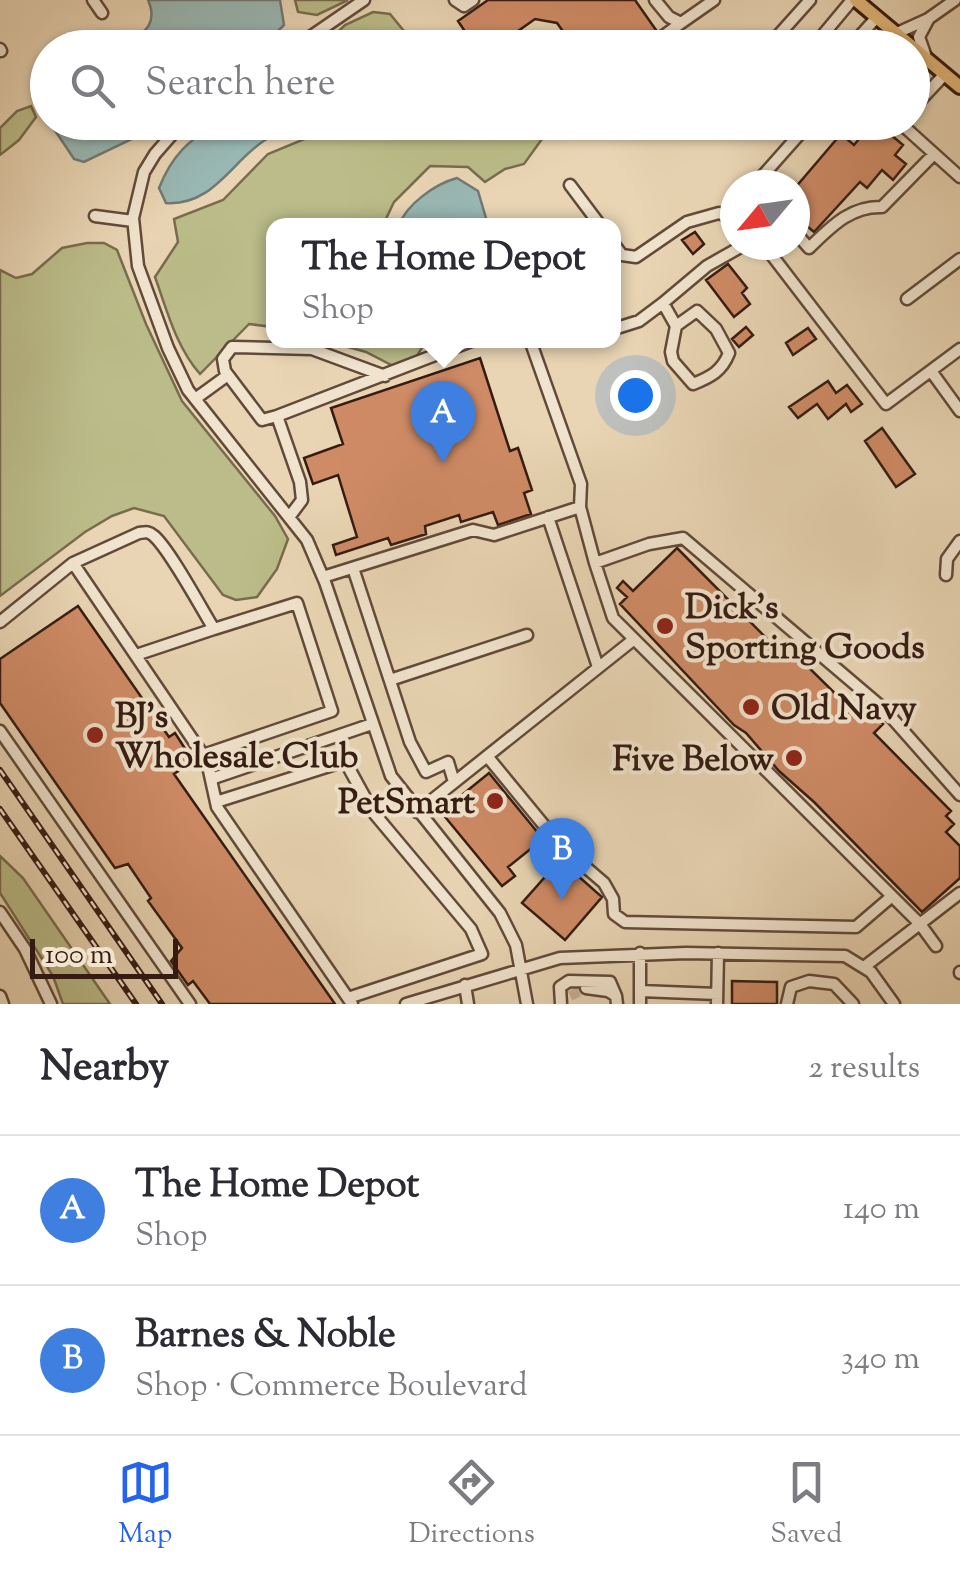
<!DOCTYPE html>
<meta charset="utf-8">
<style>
:root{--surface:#fff;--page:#f2f2f3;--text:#2b2b33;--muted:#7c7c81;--line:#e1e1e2;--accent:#2563eb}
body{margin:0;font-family:"Sorts Mill Goudy",serif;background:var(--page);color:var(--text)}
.compass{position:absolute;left:720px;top:170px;width:90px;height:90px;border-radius:50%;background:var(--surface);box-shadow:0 2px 8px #0004;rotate:241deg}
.scale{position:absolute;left:30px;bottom:25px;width:148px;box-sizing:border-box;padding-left:10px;border:5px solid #351b12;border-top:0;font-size:28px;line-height:35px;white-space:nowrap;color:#351b12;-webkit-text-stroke:8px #f1e4ce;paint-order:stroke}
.you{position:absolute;left:635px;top:395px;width:35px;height:35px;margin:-25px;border:8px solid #fff;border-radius:50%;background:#1a73e8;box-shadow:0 0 0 15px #1a73e833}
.badge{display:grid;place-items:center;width:65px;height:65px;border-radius:50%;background:var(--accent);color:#fff;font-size:32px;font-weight:700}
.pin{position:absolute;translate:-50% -82px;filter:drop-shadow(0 2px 5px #0008)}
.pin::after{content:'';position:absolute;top:52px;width:35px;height:30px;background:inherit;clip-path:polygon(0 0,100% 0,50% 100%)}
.popup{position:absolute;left:266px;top:218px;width:355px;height:130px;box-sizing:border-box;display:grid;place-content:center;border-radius:20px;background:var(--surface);filter:drop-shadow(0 2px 8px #0005);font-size:32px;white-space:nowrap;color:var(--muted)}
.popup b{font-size:38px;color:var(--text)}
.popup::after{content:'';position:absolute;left:50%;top:100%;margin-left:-20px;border:20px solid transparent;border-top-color:var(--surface)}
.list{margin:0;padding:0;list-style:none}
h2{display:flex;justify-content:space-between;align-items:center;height:130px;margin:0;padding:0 40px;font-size:42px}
h2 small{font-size:32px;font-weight:400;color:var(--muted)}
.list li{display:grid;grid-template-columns:65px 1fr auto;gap:30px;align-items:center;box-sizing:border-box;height:150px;padding:0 40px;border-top:2px solid var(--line)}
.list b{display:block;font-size:38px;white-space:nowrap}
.list p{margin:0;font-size:32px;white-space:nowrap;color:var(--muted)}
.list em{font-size:32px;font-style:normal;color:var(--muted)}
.icon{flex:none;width:55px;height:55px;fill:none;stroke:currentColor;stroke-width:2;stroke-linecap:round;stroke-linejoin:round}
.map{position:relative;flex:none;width:960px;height:1004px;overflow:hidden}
.search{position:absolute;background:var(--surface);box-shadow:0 2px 8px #0004;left:30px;right:30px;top:30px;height:110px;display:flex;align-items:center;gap:25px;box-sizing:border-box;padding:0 35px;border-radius:55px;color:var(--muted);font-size:38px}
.sheet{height:430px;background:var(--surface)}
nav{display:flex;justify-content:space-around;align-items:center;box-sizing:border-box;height:140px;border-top:2px solid var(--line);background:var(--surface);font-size:28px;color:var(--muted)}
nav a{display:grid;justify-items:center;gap:5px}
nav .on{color:var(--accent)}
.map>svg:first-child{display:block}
</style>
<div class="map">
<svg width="960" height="1004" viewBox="0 0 960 1004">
<rect width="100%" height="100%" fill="#e9d5b4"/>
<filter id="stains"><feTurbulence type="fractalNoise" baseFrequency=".002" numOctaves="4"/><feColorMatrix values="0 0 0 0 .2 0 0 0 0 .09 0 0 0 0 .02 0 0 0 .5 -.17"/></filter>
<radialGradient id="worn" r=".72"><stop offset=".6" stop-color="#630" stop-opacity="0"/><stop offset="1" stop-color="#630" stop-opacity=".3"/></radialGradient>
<path fill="#bbbc89" stroke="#786c4e" stroke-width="2.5" d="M 295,0 L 348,0 L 317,15 L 298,12 Z
M 373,12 L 390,14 L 417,47 L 322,47 L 345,25 Z
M 31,106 L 36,117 L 19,140 L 0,155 L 0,128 L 17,111 Z
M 523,123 L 547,132 L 524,164 L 505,169 L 485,182 L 468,167 L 430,166 L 394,202 L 383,225 L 273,225 L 273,327 L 249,324 L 200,374 C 176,347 167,310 155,277 L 178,242 L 174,219 L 223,200 L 268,154 L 329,129 L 337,123 Z
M 87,243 L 104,243 L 117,250 L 146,324 L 182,401 L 275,516 L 288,539 L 277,569 L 257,597 L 236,600 L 223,595 L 164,516 L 134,508 L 112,516 L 85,532 L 0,596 L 0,270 L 16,278 L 32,274 L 62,248 Z
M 327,341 L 426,341 L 411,366 L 399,369 L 366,352 Z
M 0,856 L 23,878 L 110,1004 L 63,1004 L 53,976 L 0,893 Z"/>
<path fill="#99b8b4" stroke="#717973" stroke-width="2.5" d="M 148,0 L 280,0 L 284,25 L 262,47 L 124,47 C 143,33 159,25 148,0 Z
M 216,122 L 318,122 L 318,123 C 301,131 282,130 265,140 C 231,162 213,206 166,203 L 159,188 C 172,155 188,142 216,122 Z
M 50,123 L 156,123 L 132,139 L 84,162 L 74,159 Z
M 457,178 L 478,191 L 488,225 L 399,225 C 407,204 435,184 457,178 Z"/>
<path fill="#cf8b66" stroke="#351b12" stroke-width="2.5" d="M 488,0 L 635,0 L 656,30 L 633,48 L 575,48 L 557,23 L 535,19 L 494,48 L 476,48 L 458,21 Z
M 750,122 L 780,122 L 764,138 Z
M 879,125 L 903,145 L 895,155 L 906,164 L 893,180 L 882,170 L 867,188 L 860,182 L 814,232 L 795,216 L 795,188 L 841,134 L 854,145 L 864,133 L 868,137 Z
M 695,232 L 704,244 L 693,254 L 682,240 Z
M 728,264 L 747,288 L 742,293 L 750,304 L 734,317 L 706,280 Z
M 746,327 L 753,335 L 739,347 L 732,339 Z
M 808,328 L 816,339 L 793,355 L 786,343 Z
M 480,358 L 510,451 L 518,448 L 532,490 L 524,493 L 531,514 L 498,525 L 493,512 L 461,522 L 459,515 L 425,526 L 426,534 L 391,545 L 388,538 L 336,555 L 333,545 L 357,537 L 338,475 L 313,484 L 304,458 L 343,444 L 331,408 Z
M 828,381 L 836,393 L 847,385 L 862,404 L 851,412 L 846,404 L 828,419 L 817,404 L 798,418 L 789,407 Z
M 882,428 L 915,474 L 896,487 L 865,441 Z
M 677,548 L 785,657 L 791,650 L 861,719 L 870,711 L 883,724 L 874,733 L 951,811 L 946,816 L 954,824 L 946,832 L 960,846 L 960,878 L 922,912 L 814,802 L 779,771 L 746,733 L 734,725 L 620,604 L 627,597 L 617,588 L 623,581 L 633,591 Z
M 78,606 L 169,737 L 175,733 L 193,761 L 174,774 L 335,1004 L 210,1004 L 193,981 L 188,985 L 171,961 L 182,948 L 148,901 L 151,898 L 128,864 L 115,868 L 0,703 L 0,659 Z
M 489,773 L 543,839 L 508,867 L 515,876 L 502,886 L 441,812 Z
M 560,860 L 602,897 L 565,940 L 522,903 Z
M 732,981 L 777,982 L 777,1004 L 732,1004 Z"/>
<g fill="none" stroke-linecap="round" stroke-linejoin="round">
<path stroke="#c5b094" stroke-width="10" stroke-dasharray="10 5" stroke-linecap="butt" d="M 570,996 L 586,988"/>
<defs>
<path id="minor" d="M 93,0 L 102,13
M 455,0 L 464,6 L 473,0
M 655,0 L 669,17 L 681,23 L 714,0
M 897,33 L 928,19 L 955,0
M 531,40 L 559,48
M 294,48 L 364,0
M 647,48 L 681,23
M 767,48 L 810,0
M 812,48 L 852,0
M 849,48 L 877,17
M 0,49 L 1,51
M 925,54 L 919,37 L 928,20
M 912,109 L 945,74
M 183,122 L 155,154 L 144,172 L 133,218 L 138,266 L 168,348 L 188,390 L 307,540 L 325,582 L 391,776 L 500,913 L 516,945 L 527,1004
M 899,122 L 960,177
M 570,185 L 600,225
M 761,185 L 758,181 L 805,128 L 815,122
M 95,216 L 133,221
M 795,232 L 809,248 C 831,227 850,206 882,207 L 934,154
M 613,243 L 622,255 L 636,257 L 687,222 L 719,213 L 735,220
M 764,245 L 886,404 L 960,349
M 907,299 L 960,259
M 676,326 L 697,311 L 716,329 L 729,353 C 722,371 711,377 693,384 L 673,361 L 671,352 L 676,326 L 663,303 L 707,266 L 744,245
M 620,327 L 639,321 L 663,303
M 530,340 L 581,484 L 580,507 L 595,563 L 649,544 L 683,538 L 884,709 L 960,795
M 931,371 L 960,411
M 195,399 L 228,375
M 277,416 L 262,420 L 225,371 L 223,359 L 232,347 L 312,349 L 385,376
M 290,516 L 302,500 L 300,482 L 277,416 L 474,340
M 548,517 L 598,667
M 73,563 L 139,533 C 146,532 148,531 154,536 C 170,550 201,608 214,629 L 297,603 L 332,711 L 203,755
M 595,563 L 613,618 L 920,924 L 936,946
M 353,568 L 410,742 L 426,772 L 448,762 L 454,782
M 946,575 L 947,559 L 960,541
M 323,577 L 473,530 L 494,535 L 580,507
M 0,622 L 73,563 L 201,752 L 208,766 L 217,807 L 352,1004
M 136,655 L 214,629
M 390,680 L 527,635
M 0,731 L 190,1004
M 487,756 L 561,846 L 604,883 L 613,899 L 614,914 L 625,922 L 856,927 L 891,897
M 211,779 L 372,724
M 216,802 L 345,761 L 373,812 L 471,929 L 482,954 L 348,998
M 417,812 L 633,640
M 0,912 L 25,949 L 51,1004
M 864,967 L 960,893
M 960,972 L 960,973
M 465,985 L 468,1004
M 586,988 L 608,991 L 616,996 L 617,1004
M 640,991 L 717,994
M 0,996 L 3,1004
M 406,1004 L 560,958 L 686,953 L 845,956 L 871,972 L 894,1004
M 561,1004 L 560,987 L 569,981 L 610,982 L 616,996
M 640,1004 L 640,953
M 717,1004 L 718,953
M 787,1004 L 791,987 L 809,981 L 834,984 L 853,1004"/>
<path id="major" d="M 856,0 L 960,87"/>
</defs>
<use href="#minor" stroke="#624a3a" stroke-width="15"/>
<use href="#major" stroke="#351b12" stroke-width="18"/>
<use href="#minor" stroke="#f1e4ce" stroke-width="10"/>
<use href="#major" stroke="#e4ba7a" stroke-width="12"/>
<defs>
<path id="rail" d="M 0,770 L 162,1004
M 0,809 L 136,1004"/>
</defs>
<use href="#rail" stroke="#351b12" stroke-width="6"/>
<use href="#rail" stroke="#f1e4ce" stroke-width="2.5" stroke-dasharray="8" stroke-linecap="butt"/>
</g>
<g fill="#8f2418" stroke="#f1e4ce" stroke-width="4">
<circle cx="665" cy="626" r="10"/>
<circle cx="751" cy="707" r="10"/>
<circle cx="95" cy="735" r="10"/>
<circle cx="794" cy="758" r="10"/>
<circle cx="495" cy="801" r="10"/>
</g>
<g text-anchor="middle" stroke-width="8" stroke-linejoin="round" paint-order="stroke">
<g font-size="35" font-weight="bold" fill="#351b12" stroke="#f1e4ce" text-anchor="start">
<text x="685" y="618">Dick's<tspan x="685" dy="40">Sporting Goods</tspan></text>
<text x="771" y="719">Old Navy</text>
<text x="115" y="727">BJ's<tspan x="115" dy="40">Wholesale Club</tspan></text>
<text x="774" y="770" text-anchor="end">Five Below</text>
<text x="475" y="813" text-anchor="end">PetSmart</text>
</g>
</g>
<rect width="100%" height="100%" filter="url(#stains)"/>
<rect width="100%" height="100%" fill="url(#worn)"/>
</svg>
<svg class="compass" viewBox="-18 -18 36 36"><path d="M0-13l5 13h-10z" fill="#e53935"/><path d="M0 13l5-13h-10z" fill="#7c7c81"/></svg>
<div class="scale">100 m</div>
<div class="you"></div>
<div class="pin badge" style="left:443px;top:463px;background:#3f7fe0">A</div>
<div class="popup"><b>The Home Depot</b>Shop</div>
<div class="pin badge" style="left:562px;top:900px;background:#3f7fe0">B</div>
<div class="search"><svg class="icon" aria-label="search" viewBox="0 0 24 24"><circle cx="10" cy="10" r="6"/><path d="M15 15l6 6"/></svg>Search here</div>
</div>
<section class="sheet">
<h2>Nearby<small>2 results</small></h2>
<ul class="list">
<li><span class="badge" style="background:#3f7fe0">A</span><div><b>The Home Depot</b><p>Shop</p></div><em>140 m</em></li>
<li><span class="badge" style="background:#3f7fe0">B</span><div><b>Barnes &amp; Noble</b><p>Shop · Commerce Boulevard</p></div><em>340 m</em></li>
</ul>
</section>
<nav>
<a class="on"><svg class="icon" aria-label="map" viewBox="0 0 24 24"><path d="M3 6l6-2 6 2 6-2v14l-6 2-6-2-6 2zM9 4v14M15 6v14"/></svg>Map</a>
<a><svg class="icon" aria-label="directions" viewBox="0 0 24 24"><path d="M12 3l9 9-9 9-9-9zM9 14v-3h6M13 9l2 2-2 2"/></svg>Directions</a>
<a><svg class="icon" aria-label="saved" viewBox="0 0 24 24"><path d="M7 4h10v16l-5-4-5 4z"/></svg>Saved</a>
</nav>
